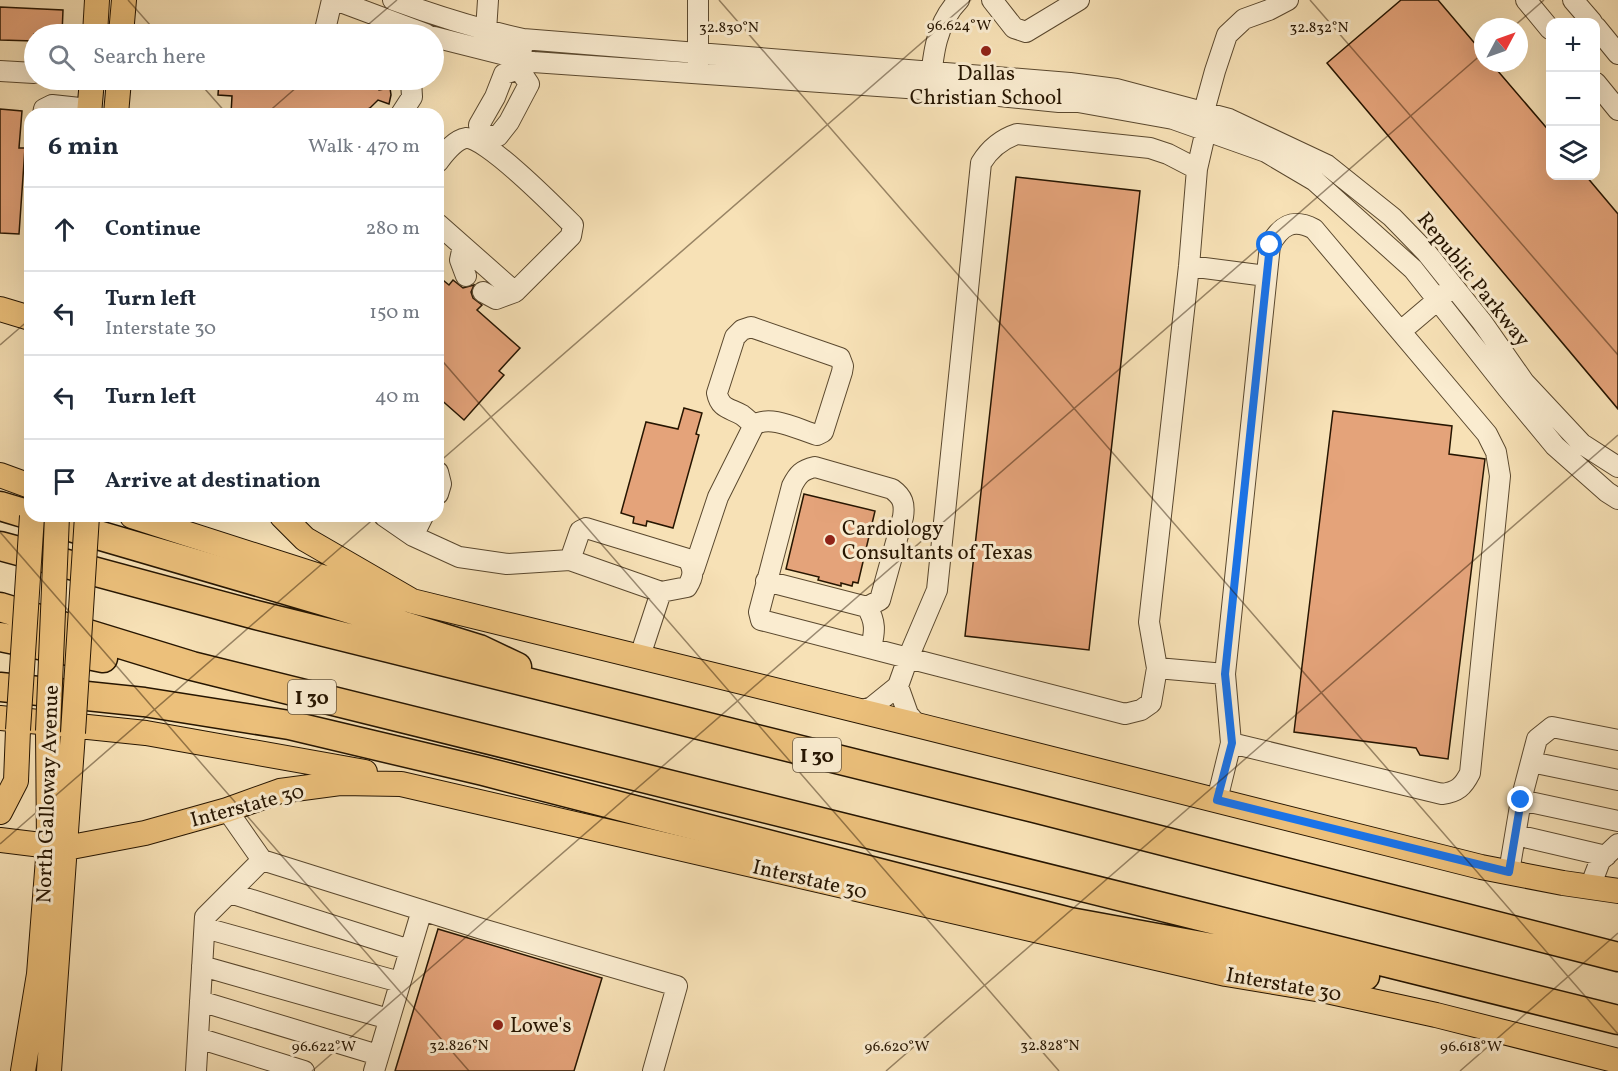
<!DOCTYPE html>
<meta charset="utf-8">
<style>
:root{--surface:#fff;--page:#f6f6f7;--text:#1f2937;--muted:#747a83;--line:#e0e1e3}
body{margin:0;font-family:Vollkorn,serif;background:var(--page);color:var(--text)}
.controls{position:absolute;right:18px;top:18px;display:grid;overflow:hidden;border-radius:12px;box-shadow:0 6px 24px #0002}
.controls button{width:54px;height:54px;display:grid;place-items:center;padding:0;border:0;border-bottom:2px solid var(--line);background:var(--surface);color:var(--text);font:30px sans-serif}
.compass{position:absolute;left:1474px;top:18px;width:54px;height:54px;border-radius:50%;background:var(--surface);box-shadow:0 6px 24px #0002;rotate:49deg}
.stop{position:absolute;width:18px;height:18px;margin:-14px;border:4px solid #1a73e8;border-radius:50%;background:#fff}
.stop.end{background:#1a73e8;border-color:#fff;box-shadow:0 2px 6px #0008}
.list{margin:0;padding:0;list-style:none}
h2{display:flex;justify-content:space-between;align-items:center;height:78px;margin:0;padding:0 24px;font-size:26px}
h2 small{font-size:20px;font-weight:400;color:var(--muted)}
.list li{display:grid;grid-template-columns:39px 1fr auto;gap:18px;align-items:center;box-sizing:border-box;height:84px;padding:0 24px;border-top:2px solid var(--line)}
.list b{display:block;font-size:22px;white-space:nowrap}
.list p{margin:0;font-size:20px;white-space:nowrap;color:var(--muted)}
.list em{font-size:20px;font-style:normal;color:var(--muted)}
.icon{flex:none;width:33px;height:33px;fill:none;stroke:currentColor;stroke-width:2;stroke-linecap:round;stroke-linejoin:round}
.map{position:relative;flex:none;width:1618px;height:1071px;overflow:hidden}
.search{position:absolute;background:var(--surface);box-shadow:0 6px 24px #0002;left:24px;top:24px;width:420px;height:66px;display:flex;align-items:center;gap:15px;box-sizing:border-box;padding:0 21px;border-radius:33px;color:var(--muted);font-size:22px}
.panel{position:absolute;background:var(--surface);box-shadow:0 6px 24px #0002;left:24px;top:108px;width:420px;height:414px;border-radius:18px}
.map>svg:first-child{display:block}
</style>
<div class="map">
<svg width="1618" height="1071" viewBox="0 0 1618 1071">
<rect width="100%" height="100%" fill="#f7e1b6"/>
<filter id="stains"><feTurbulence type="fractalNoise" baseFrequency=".00333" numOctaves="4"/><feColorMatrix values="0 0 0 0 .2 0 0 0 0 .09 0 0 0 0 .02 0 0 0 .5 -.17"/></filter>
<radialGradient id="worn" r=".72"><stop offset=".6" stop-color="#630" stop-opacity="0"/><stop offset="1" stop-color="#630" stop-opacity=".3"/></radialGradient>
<path fill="#e4a37a" stroke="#261501" stroke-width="1.5" d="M 1401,0 L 1438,0 L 1483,53 L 1483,63 L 1491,63 L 1551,133 L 1551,176 L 1586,176 L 1618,214 L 1618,409 L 1327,63 Z
M 0,7 L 63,10 L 62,34 L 34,34 L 34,41 L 0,40 Z
M 219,80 L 370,80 L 379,90 L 390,88 L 391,95 L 389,104 L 378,100 L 370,108 L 357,114 L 231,114 L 232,96 L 218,95 Z
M 0,109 L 22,111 L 19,148 L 25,148 L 19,234 L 0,233 Z
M 1016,177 L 1140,191 L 1089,650 L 965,636 Z
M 438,276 L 449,285 L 453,280 L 463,288 L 474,285 L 471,292 L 473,298 L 482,305 L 477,310 L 520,348 L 499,371 L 504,375 L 464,420 L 438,397 Z
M 684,408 L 702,413 L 696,434 L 699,435 L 673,528 L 647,521 L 646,526 L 633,523 L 634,517 L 621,513 L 646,422 L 678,429 Z
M 1333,411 L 1452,426 L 1449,454 L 1485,459 L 1448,759 L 1420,755 L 1416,748 L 1294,732 Z
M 804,494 L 875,511 L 858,583 L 853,582 L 852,586 L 841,583 L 841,586 L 818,580 L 819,577 L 786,569 Z
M 438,929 L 602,978 L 574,1071 L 395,1071 Z"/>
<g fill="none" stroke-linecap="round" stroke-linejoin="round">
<defs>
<path id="minor" d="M 335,0 L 426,34
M 393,0 C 436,16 478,29 523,39 L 1070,83 L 1116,89 L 1229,119 L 1327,165 L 1392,217 L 1426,252 L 1482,322 L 1524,382 L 1582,444 L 1618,467
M 992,0 L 1014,28 L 1026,32 L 1079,0
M 1526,0 L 1550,29
M 1573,0 L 1592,22
M 1596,27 L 1618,54
M 486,31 L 488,0
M 324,34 L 332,0
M 434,37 L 533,62 L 950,91 L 1059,102 L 1078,102 L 1173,119 L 1266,152 L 1315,181 L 1413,269 L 1507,388 L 1555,446 L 1607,492 L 1618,499
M 698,64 L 698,0
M 0,71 L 34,73
M 1596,83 L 1618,110
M 930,86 C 933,55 936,23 959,0
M 43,114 L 44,109 L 52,105 L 89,109
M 401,114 L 412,97 L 411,80
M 484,136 L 498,136 L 509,122 L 529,84 L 519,69 L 522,48
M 484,136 L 479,125 L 495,97 L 504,74 L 519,69
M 438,162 C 445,153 454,140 466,138 C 485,136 557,209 573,225 L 571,236 L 515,292 L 438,224
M 1197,169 L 1168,154 L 1150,148 L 1017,134 C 1002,139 989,150 981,163 L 937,590 L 908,658 L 1125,714 L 1141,710 L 1151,703 L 1157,668 L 1149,622 L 1189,266 L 1197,169 L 1206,130 L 1204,111 L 1215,71 L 1227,35 L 1244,19 L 1269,10 L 1288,0
M 463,246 L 460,260 L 466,276
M 1189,266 L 1266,276
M 483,292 L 496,299 L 515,292
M 1401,331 L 1447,292
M 438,472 L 441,484 L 438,494
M 384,516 L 413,536 L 459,557 L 507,564 L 570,560 L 661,592 L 640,656
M 413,536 L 423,516
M 570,560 L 580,531 L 586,528 L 688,559 C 694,570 694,576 687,587 L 661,592
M 694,569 L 718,497 L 754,425 C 771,414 799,430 817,435 L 823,432 L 842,372 L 843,366 L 840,358 L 751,327 L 742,330 L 735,337 L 717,393 C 720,409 730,408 742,415 C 746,418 750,422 754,425
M 766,581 L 867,607 L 880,600 L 903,517 C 905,504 903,497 892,489 L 815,467 C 802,470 798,474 792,486 L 759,612 L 761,620 L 908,658 L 898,686 L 872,707 L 860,711
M 867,607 C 876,622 875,631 871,648
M 1157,668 L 1225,674
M 898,686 L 908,714 L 917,725
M 1531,762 L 1618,780
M 1217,800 L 1231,743 L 1225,674 L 1270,245 C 1281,225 1293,218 1314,229 L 1487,434 L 1496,452 L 1500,476 L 1470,773 C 1463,787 1457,792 1442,794 L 1231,743
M 1521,800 L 1618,821
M 227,810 L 262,860 L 482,929 L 677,986 L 653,1071
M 1516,835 L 1606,856
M 1509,872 L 1521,800 L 1537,739 L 1552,727 L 1618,740
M 1590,887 L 1600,861 L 1618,844
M 230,893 L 410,950
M 205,928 L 400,982
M 202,966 L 389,1019
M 200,1001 L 378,1055
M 198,1038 L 304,1071
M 196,1071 L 205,917 L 262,860
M 374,1071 L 422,910"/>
<path id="major" d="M 95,34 L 97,0
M 121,34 L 124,0
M 89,114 L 92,80
M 116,114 L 119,80
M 0,309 L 30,318
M 0,475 L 30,486
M 132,516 L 347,585 L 378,599 L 404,600
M 282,516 L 305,539 L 412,601 L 917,725 L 1481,867 L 1563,883 L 1618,891
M 0,718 L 146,733 L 365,772
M 0,812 L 16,781 L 18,730
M 0,840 L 66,848 L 145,833 L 227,810 L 280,791 L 340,783 L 401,784 L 1226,974 L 1322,990 L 1436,1015 L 1618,1061
M 23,1071 L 39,974 L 49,846 L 48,731
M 49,1071 L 73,733"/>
<path id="highway" d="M 0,506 L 30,515
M 33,516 L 337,605 L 479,649 L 517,667
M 0,546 L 256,615 L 1034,808 L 1618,957
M 0,607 L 192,666 L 1618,1020
M 0,637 L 103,658
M 0,687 L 144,702 L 289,725 L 483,771 L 1070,922 L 1365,976"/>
</defs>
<use href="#minor" stroke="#5a482e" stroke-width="22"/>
<use href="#major" stroke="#261501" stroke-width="26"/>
<use href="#highway" stroke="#261501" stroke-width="31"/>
<use href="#minor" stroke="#faecd0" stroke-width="20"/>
<use href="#major" stroke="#ecc07b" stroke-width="24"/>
<use href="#highway" stroke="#ecc07b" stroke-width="28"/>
<defs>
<path id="major-bridge" d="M 18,730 L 32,516
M 48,731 L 57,516
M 73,733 L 87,516"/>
</defs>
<use href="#major-bridge" stroke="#261501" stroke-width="26" stroke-linecap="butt"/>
<use href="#major-bridge" stroke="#ecc07b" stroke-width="24"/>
</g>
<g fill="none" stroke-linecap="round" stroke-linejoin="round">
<path stroke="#1a73e8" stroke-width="8" d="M 1270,245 L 1225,674 L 1232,743 L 1217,800 L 1509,872 L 1521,800"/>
</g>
<path fill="none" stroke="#261501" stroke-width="1.5" stroke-opacity="0.45" d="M 128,0 L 158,34M 719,0 L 1618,1034M 1310,0 L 1618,355M 1513,27 L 1544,0M 357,34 L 397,0M 197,80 L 227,114M 266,114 L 305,80M 0,345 L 30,319M 438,356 L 1059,1071M 438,463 L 971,0M 0,532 L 469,1071M 0,844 L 377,516M 312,1071 L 1483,53M 886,1071 L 1618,435M 1460,1071 L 1618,933"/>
<g fill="#8f2418" stroke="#faecd0" stroke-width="2">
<circle cx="986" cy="51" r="6"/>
<circle cx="830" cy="540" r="6"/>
<circle cx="498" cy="1025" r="6"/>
</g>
<g text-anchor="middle" stroke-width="6" stroke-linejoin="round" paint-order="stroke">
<g fill="#faecd0" stroke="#66563f" stroke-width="1.5">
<rect x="288" y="680" width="48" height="34" rx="4.5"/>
<rect x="793" y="738" width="48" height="34" rx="4.5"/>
</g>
<g font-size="20" font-weight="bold" fill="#261501">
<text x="312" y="704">I 30</text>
<text x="817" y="762">I 30</text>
</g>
<g font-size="21" fill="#261501" stroke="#faecd0" text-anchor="start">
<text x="986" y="80" text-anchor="middle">Dallas<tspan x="986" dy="24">Christian School</tspan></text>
<text x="842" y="535">Cardiology<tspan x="842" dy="24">Consultants of Texas</tspan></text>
<text x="510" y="1032">Lowe's</text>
</g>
<g font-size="21" fill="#261501" stroke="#faecd0">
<text transform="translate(1474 279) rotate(51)" y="7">Republic Parkway</text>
<text transform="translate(47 794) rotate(-88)" y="7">North Galloway Avenue</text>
<text transform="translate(247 805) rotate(-15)" y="7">Interstate 30</text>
<text transform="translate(810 879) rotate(13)" y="7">Interstate 30</text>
<text transform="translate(1284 984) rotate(10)" y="7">Interstate 30</text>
</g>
</g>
<g font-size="15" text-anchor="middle" fill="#261501" stroke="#faecd0" stroke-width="6" stroke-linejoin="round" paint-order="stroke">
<text x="959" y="30">96.624°W</text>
<text x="729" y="32">32.830°N</text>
<text x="1319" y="32">32.832°N</text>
<text x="459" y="1050">32.826°N</text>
<text x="1050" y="1050">32.828°N</text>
<text x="324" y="1051">96.622°W</text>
<text x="897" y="1051">96.620°W</text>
<text x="1471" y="1051">96.618°W</text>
</g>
<rect width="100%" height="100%" filter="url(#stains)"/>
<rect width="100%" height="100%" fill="url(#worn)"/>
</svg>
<div class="controls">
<button>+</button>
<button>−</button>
<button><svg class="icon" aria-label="layers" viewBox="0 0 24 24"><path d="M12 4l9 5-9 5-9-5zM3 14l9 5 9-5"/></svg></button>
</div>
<svg class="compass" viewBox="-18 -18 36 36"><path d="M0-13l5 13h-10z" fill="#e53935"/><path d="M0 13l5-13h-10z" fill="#747a83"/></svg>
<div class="stop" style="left:1270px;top:245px"></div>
<div class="stop end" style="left:1521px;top:800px"></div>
<div class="search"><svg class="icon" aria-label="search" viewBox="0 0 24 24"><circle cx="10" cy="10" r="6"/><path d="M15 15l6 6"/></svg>Search here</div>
<section class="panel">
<h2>6 min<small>Walk · 470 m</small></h2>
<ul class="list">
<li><svg class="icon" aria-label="ahead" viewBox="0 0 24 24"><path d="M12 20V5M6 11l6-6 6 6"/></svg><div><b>Continue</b></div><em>280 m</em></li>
<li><svg class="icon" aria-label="left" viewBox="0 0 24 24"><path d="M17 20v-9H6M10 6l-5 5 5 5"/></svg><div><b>Turn left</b><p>Interstate 30</p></div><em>150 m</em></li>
<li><svg class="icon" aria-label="left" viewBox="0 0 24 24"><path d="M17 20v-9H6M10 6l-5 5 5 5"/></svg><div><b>Turn left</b></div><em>40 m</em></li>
<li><svg class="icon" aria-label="arrive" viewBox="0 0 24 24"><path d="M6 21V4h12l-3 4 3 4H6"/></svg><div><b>Arrive at destination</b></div></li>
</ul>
</section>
</div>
